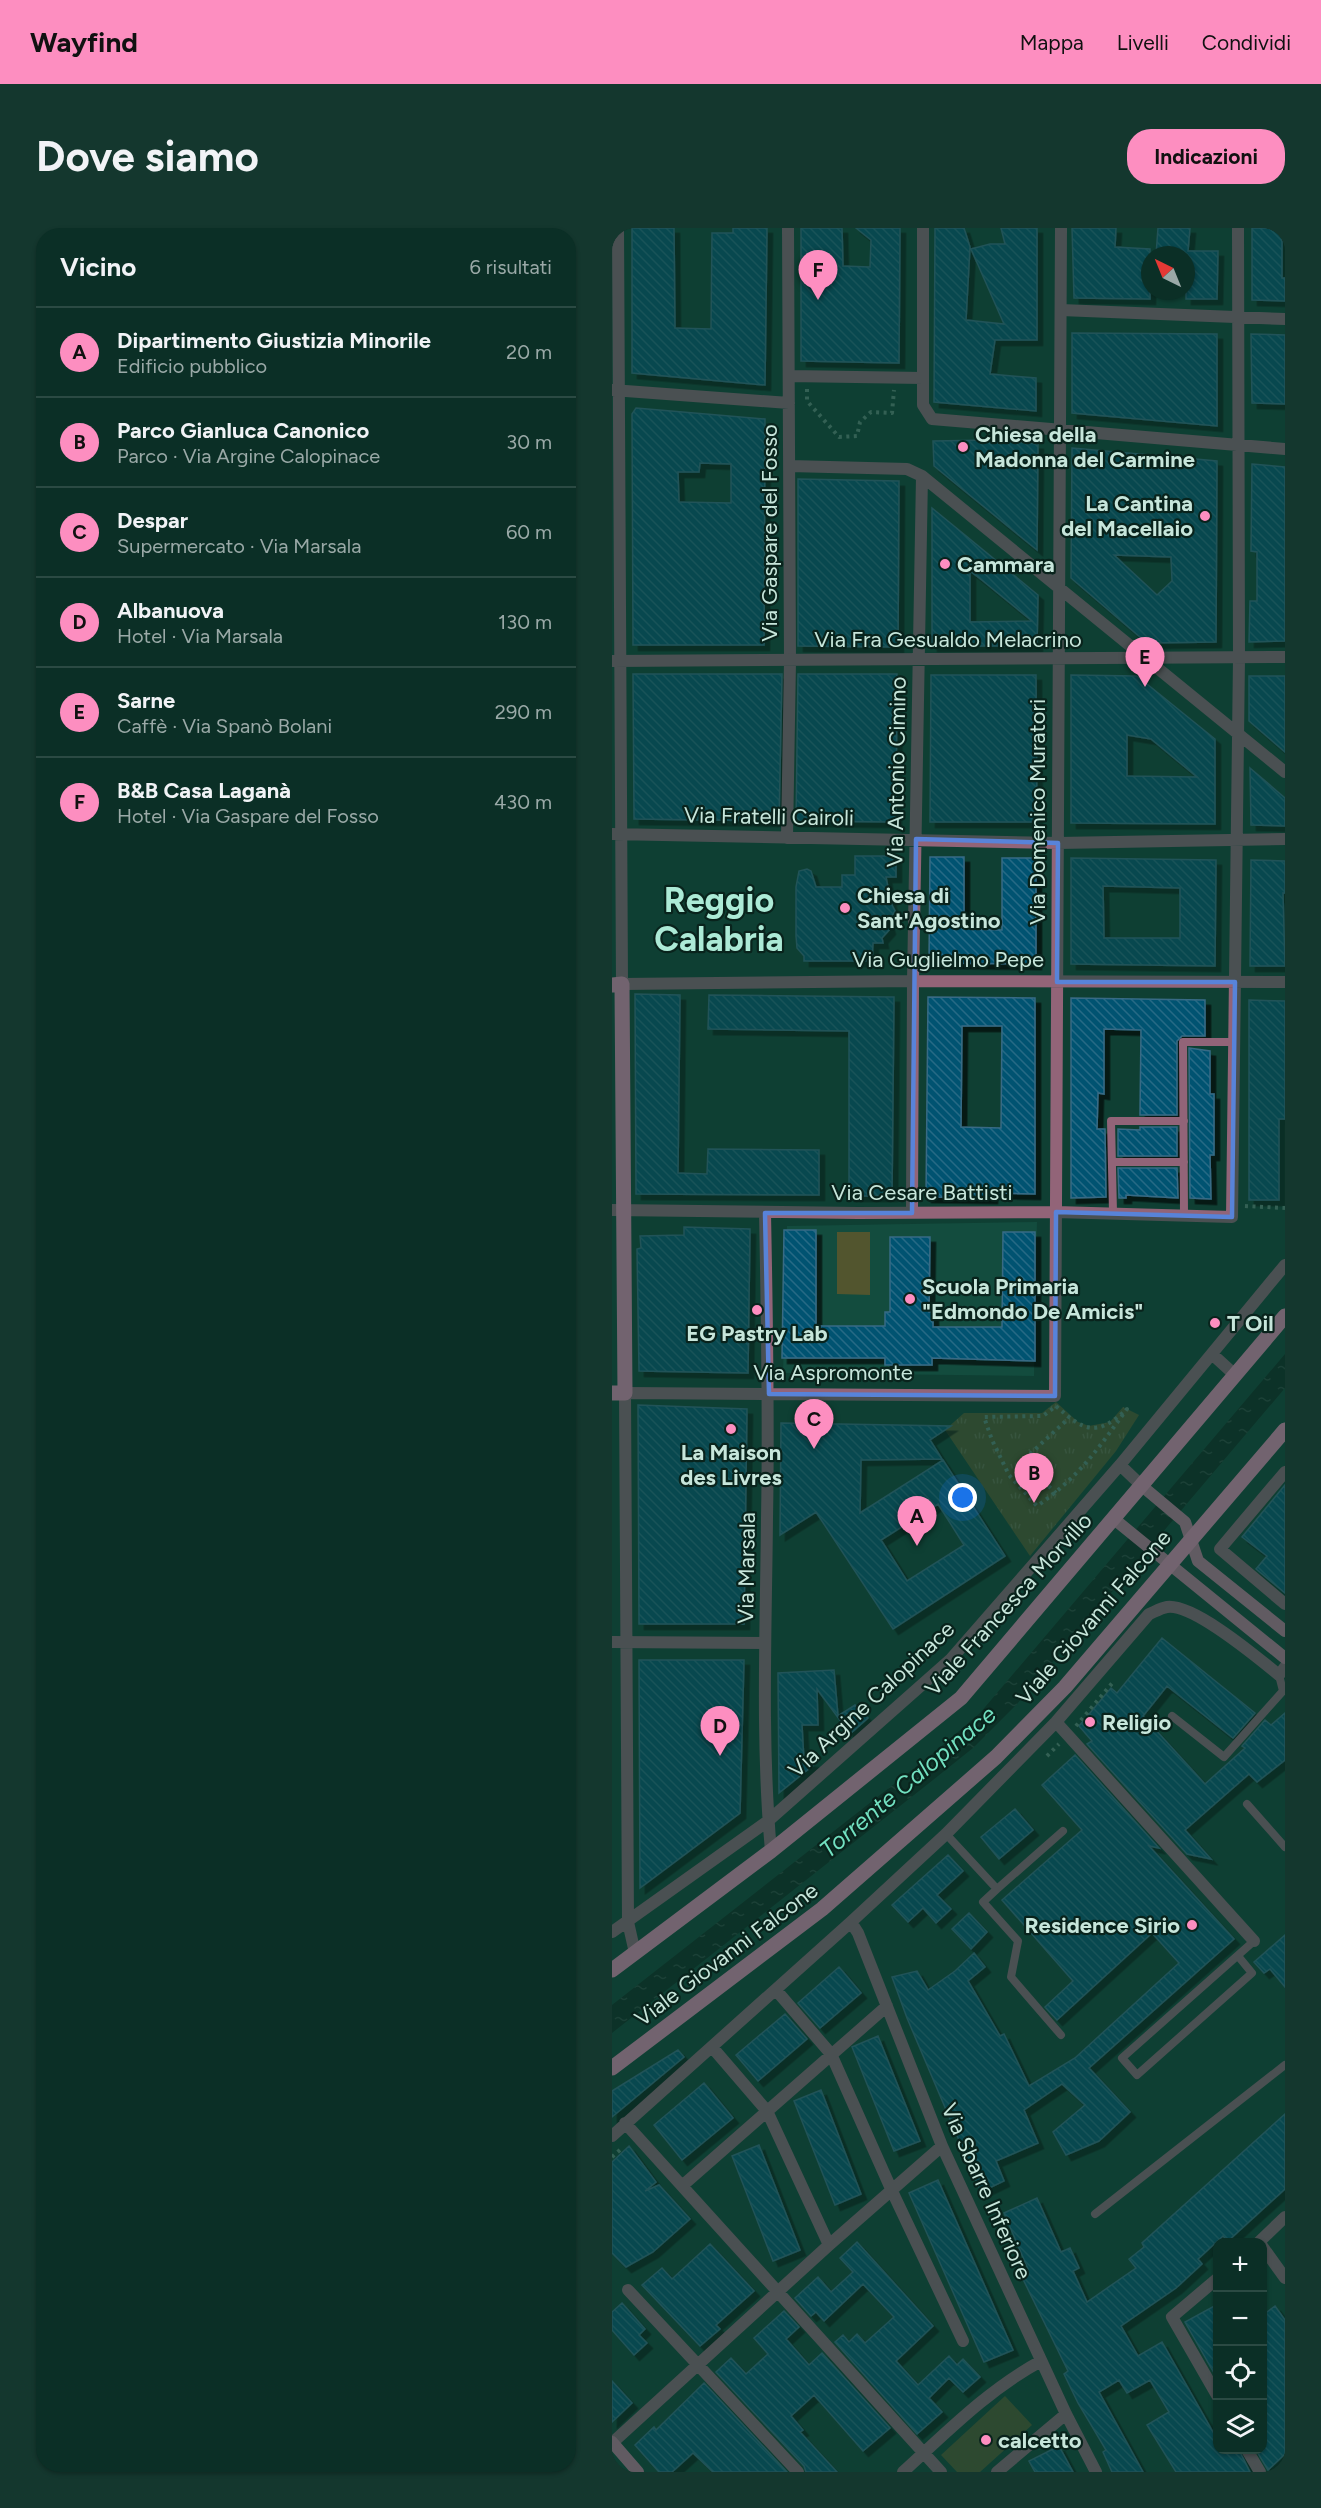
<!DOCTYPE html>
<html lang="it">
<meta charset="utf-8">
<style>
:root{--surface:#0b2f26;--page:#14372e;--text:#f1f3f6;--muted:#9aa9a7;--line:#2b4a43;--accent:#fd8ec0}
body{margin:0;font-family:Figtree,sans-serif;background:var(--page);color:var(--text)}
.controls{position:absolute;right:18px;bottom:18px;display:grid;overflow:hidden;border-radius:12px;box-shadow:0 2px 4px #0004}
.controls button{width:54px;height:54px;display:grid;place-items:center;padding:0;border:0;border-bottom:2px solid var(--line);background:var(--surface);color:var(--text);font:30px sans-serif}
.compass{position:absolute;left:529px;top:18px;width:54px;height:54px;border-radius:50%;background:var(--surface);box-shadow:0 2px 4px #0004;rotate:317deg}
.you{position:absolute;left:351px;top:1270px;width:21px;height:21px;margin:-15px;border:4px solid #fff;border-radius:50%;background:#1a73e8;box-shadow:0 0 0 9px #1a73e833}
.badge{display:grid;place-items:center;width:39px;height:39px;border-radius:50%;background:var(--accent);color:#111;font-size:20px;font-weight:700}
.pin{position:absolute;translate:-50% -50px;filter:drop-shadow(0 2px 3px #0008)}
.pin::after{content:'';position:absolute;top:32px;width:21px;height:18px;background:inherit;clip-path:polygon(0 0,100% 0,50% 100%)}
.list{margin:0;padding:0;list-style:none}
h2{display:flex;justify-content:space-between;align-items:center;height:78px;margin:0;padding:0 24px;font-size:26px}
h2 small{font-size:20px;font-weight:400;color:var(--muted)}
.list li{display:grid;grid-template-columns:39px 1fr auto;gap:18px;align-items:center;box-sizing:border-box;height:90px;padding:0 24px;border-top:2px solid var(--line)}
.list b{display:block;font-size:22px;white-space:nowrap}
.list p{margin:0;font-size:20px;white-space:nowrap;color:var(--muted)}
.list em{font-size:20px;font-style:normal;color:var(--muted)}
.icon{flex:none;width:33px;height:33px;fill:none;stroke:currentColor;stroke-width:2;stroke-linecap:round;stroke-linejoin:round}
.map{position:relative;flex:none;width:673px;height:2244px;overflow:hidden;border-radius:24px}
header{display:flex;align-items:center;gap:36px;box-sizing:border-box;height:84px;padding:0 30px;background:var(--accent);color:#111}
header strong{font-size:28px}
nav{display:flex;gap:33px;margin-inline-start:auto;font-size:21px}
.intro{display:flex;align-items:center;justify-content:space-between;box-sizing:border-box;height:144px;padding:0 36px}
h1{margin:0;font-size:42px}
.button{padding:15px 27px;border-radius:24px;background:var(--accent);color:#111;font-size:21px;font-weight:700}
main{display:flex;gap:36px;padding:0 36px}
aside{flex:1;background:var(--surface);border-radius:24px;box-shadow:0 2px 4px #0004}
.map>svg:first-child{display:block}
</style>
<header>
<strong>Wayfind</strong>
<nav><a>Mappa</a><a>Livelli</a><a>Condividi</a></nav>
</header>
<div class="intro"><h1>Dove siamo</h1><a class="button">Indicazioni</a></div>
<main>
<aside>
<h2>Vicino<small>6 risultati</small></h2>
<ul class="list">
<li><span class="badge">A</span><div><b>Dipartimento Giustizia Minorile</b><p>Edificio pubblico</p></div><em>20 m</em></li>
<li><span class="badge">B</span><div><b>Parco Gianluca Canonico</b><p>Parco · Via Argine Calopinace</p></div><em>30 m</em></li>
<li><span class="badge">C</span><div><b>Despar</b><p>Supermercato · Via Marsala</p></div><em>60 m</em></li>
<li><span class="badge">D</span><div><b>Albanuova</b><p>Hotel · Via Marsala</p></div><em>130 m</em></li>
<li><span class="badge">E</span><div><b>Sarne</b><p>Caffè · Via Spanò Bolani</p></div><em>290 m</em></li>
<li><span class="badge">F</span><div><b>B&amp;B Casa Laganà</b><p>Hotel · Via Gaspare del Fosso</p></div><em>430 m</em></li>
</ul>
</aside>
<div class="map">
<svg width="673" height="2244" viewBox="0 0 673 2244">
<defs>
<pattern id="park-tufts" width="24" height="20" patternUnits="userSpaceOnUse" patternTransform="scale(1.5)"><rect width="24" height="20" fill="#52552e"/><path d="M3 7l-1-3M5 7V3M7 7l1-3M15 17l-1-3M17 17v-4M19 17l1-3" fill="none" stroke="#696d4c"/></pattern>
<pattern id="water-ripples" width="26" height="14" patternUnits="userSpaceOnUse" patternTransform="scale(1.5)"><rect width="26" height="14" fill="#0a221b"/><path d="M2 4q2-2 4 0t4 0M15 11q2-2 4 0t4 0" fill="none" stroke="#2c423c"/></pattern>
<pattern id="building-back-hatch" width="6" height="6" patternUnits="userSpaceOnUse" patternTransform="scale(1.5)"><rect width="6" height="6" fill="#035271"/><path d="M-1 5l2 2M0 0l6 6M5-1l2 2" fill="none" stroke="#266b85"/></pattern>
<filter id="shadow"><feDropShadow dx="5.5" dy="5.5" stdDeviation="0" flood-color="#0009"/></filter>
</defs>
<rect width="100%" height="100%" fill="#0f3f33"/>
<path fill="#134c3e" d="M 425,994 L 422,1148 L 171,1145 L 175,998 Z"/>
<path fill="url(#park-tufts)" d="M 444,1174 L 466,1194 L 477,1198 L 498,1194 L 511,1179 L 527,1187 L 504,1223 L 418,1328 L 333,1202 L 352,1185 L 430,1185 Z"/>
<path fill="#52552e" d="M 225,1004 L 258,1004 L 258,1067 L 225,1066 Z
M 393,2168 L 420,2197 L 368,2244 L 345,2244 L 329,2227 Z"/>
<path fill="url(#water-ripples)" d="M 673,1126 L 673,1160 L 405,1476 L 361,1520 L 321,1552 L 0,1805 L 0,1777 L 319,1527 L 368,1485 Z"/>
<path fill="url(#building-back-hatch)" stroke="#376b85" stroke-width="1.5" fill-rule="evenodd" filter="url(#shadow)" d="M 20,0 L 62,0 L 63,100 L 99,101 L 100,5 L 121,5 L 121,0 L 155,0 L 153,157 L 20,145 Z
M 189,0 L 230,0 L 231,38 L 258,39 L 259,12 L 244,0 L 288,0 L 287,135 L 189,133 Z
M 323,0 L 352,0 L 358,19 L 354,92 L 392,96 L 359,21 L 378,16 L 393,16 L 389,0 L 425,0 L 425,112 L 383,112 L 378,146 L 424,150 L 424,183 L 322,174 Z
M 460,0 L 504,0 L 503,19 L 538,21 L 538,71 L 462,70 Z
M 546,0 L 578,0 L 576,23 L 606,23 L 605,71 L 574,71 L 574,27 L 544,27 Z
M 640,0 L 670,0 L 670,50 L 673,50 L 673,73 L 640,72 Z
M 460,105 L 605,106 L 605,198 L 460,185 Z
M 639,106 L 673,107 L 673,176 L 640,175 Z
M 24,180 L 153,191 L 152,417 L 21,417 L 20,186 ZM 88,235 L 119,236 L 119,275 L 67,274 L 66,244 L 87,244 Z
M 381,212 L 426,216 L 425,322 L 322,238 L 321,213 Z
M 460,220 L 605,233 L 604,414 L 535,415 L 459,350 ZM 502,327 L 559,329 L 560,353 L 545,367 Z
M 640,236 L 673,239 L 673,413 L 637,414 L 638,373 L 645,373 L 645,324 L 639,323 Z
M 186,251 L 287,253 L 286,419 L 186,418 Z
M 320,280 L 426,367 L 425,418 L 320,418 ZM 358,343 L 371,353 L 420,393 L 358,394 Z
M 21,446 L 170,446 L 167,593 L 22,591 Z
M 186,446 L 285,446 L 284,594 L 184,593 Z
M 319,447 L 424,447 L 425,594 L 318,594 Z
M 459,447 L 525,448 L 603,511 L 603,596 L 459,595 ZM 515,507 L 539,511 L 585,549 L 515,548 Z
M 637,448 L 673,448 L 673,524 L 637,493 Z
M 638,540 L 673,570 L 673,598 L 639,597 Z
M 243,628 L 284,628 L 284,649 L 274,649 L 279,675 L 283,683 L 276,694 L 278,701 L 270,710 L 271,715 L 261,715 L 260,733 L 192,733 L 192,728 L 185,720 L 184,708 L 184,659 L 187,643 L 195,641 L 199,643 L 204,659 L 230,659 L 230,647 L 243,647 Z
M 318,629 L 352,629 L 352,701 L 390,702 L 390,630 L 424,630 L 424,736 L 317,735 Z
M 459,630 L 604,632 L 603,738 L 459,736 ZM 491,658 L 568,660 L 568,710 L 492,710 Z
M 639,632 L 673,633 L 673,665 L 671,665 L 673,738 L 638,738 Z
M 23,766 L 68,767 L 66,945 L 95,946 L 96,921 L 207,922 L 207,967 L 24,966 Z
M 97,767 L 282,769 L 280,968 L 237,968 L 237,803 L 96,801 Z
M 316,769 L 423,770 L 423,966 L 380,965 L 380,970 L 314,969 ZM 350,798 L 390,798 L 389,900 L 349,899 Z
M 459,770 L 593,772 L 593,808 L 570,808 L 565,813 L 565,887 L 528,887 L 529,802 L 492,801 L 492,866 L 486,865 L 485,901 L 493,901 L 494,969 L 459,970 Z
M 637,772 L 673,773 L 673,891 L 667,891 L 667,972 L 637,972 Z
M 577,820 L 598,823 L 598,866 L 602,866 L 602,927 L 598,927 L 599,971 L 578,970 Z
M 528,899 L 565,899 L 565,928 L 506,928 L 506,901 L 528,902 Z
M 506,940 L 565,940 L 566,970 L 514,967 L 514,970 L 507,970 Z
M 72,999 L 138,1001 L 136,1145 L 27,1143 L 25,1021 L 29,1020 L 28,1008 L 72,1007 Z
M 172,1002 L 204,1002 L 204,1098 L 273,1098 L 273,1084 L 278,1084 L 278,1009 L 318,1009 L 317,1084 L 321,1084 L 321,1099 L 390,1099 L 391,1004 L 423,1004 L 423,1133 L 320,1130 L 320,1137 L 273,1137 L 273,1130 L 170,1130 Z
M 26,1177 L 135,1181 L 132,1396 L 27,1396 Z
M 169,1195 L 339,1198 L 318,1212 L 330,1231 L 249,1232 L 248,1285 L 331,1232 L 393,1328 L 281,1401 L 204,1284 L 168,1307 ZM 326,1276 L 352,1317 L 295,1353 L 269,1312 Z
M 673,1257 L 673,1365 L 644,1341 L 655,1328 L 630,1309 Z
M 550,1410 L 643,1485 L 621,1510 L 555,1458 L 531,1488 L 593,1556 L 633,1520 L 630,1518 L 653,1492 L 659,1497 L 673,1485 L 673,1532 L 645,1554 L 637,1546 L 573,1602 L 599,1631 L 575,1626 L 475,1516 L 480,1513 L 467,1498 L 499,1460 L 505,1465 Z
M 27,1432 L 132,1432 L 128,1585 L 28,1660 Z
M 222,1442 L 226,1488 L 243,1477 L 256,1490 L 238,1506 L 205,1461 L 206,1497 L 190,1497 L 192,1533 L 204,1535 L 167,1565 L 166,1445 Z
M 463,1527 L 547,1620 L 537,1618 L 622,1711 L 477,1840 L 518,1884 L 487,1913 L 454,1927 L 441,1904 L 473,1877 L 450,1856 L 412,1882 L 426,1915 L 384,1933 L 392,1953 L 369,1964 L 295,1790 L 280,1749 L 305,1743 L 316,1762 L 343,1743 L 362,1725 L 373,1739 L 356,1753 L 388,1808 L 392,1806 L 417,1858 L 463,1830 L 567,1735 L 540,1705 L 445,1792 L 433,1779 L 461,1753 L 390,1672 L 470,1602 L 430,1557 Z
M 403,1581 L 421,1602 L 387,1631 L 369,1609 Z
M 336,1627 L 351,1643 L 325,1667 L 339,1681 L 324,1695 L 311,1680 L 296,1694 L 280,1677 Z
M 357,1685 L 375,1704 L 359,1721 L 340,1701 Z
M 673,1707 L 673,1759 L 658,1741 L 652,1745 L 642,1734 Z
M 227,1739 L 249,1765 L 208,1800 L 186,1775 Z
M 173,1786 L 195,1811 L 146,1853 L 124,1827 Z
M 266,1808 L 308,1913 L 282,1923 L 240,1819 Z
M 66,1822 L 72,1829 L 0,1889 L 0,1863 Z
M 92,1855 L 121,1890 L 70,1932 L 42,1897 Z
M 209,1862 L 249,1966 L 223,1977 L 182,1873 Z
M 673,1886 L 673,1961 L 616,2013 L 611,2008 L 586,2031 L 590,2036 L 564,2060 L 509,2098 L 526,2128 L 550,2114 L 606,2213 L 606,2222 L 612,2224 L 627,2222 L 638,2244 L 564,2244 L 535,2197 L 557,2184 L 538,2152 L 515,2165 L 507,2152 L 487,2164 L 531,2244 L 500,2244 L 491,2224 L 494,2222 L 466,2175 L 452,2146 L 456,2143 L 408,2045 L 416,2041 L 392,1985 L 425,1970 L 449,2024 L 458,2020 L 467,2040 L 461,2043 L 475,2074 L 524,2040 L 517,2031 L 532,2019 L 530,2015 Z
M 147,1917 L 188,2022 L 161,2033 L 120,1928 Z
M 17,1918 L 44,1954 L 33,1963 L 47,1957 L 78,1991 L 41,2024 L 14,2039 L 0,2025 L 0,1934 Z
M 326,1952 L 401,2122 L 372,2134 L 297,1965 Z
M 245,2014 L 321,2098 L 284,2133 L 306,2157 L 337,2128 L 345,2137 L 351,2131 L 368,2149 L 351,2164 L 337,2150 L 317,2170 L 330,2184 L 305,2206 L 223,2114 L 231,2107 L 237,2114 L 245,2106 L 253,2115 L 282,2089 L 251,2056 L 212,2093 L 204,2084 L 199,2088 L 183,2070 L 206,2049 L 219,2064 L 241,2044 L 228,2030 Z
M 98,2016 L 142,2063 L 104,2097 L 108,2101 L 88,2118 L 30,2057 L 50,2040 L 60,2051 Z
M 10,2075 L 33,2101 L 27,2107 L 35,2115 L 22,2127 L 0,2102 L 0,2084 Z
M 606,2076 L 606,2152 L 573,2094 Z
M 663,2078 L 673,2092 L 673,2226 L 656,2242 L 644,2222 L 651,2222 L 651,2087 Z
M 172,2083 L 187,2099 L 174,2111 L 197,2137 L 210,2125 L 278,2200 L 251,2223 L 202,2167 L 179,2188 L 191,2202 L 188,2204 L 225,2244 L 194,2244 L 192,2238 L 104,2144 L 119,2130 L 134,2146 L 156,2126 L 142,2110 Z
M 0,2153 L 20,2175 L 0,2194 Z
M 92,2155 L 175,2244 L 101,2244 L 81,2225 L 60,2244 L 47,2244 L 23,2217 L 42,2199 L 44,2202 Z
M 447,2218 L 461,2244 L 423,2244 L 417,2233 Z"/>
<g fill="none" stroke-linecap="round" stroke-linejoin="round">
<path stroke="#5f887c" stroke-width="4" stroke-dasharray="3 4.5" stroke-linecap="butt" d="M 195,161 L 195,173 L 227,209 L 245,208 L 248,194 L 259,184 L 280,185 L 282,162
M 633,978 L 673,980
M 444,1178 C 473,1204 485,1209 515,1181 C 486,1221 467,1249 425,1278 L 397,1247 L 380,1212 L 372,1189 L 431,1188 Z
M 418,1226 L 457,1190
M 431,1253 L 444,1265
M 464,1498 L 502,1453
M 435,1528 L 447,1516
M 0,1929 L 8,1922"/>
<path stroke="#926478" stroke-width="8" d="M 500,934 L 572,934
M 501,985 L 499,893 L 572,893
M 572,987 L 571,814 L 622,814
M 560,1488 L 612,1529 L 671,1463 L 667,1447
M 635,1576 L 673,1619
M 334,1606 L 385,1661 L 371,1674 L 406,1713 L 399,1749 L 449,1807
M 385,1661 L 451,1603
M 626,1728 L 640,1745 L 525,1847 L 510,1830 L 642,1713
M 483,1986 L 673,1837"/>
<path stroke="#926478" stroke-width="12" d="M 6,0 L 10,756 L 301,753 L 673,754
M 311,0 L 311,177 L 320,191 L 673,221
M 449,82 L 673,91
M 177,148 L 311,150
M 0,162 L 177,175
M 178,238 L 295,241 L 310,248 L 673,544
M 0,433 L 673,429
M 0,606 L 446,615 L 673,611
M 175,610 L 178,433 L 176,0
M 0,982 L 246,985 L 444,984 L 620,989 L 627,430 L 626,0
M 153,985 C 155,1086 157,1188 155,1290 C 154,1401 149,1513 159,1623
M 300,985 L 301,753 L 310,248
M 600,1126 L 623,1147
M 508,1237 L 530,1258
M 673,1244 L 608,1321 L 673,1376
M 0,1414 L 153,1415
M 444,1494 L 642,1713
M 239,1694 L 246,1705 L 330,1918 L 454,2186 L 484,2244
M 0,1704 L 156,1593 L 339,1431 L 508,1237 L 673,1037
M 23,1725 L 16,1694 L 13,1165 L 443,1168 L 449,0
M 164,1762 L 219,1826 L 280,1963 L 351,2113
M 100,1819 L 155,1883 L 217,2017
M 13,1895 L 329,2244
M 0,1908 L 239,1694 L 334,1606 L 444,1494 L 537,1386 C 542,1384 549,1380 555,1379 C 581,1375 646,1430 667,1447 L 673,1439
M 70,1958 L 275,1778
M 647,2014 L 673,1989
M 650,2018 L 673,2050
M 606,2050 L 560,2089 L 606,2169
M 16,2062 L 186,2244
M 0,2215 L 217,2017 L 330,1918
M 635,2222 L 648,2244
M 291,2244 C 336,2203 376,2162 429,2133
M 385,2244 L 454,2186"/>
<path stroke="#c57d9c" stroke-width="12" d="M 530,1258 L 573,1294 L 586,1333 L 673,1403
M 502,1291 L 673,1430
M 0,2214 L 26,2244"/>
<path stroke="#ec8fb8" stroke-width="15" d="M 0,757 L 10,756 L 13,1165 L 0,1165
M 0,1742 L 159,1623 L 349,1470 L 673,1088
M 0,1840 L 210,1681 L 384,1529 L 453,1459 L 673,1202"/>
</g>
<path d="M0 0H673V2244H0ZM 304,611 L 446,615 L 445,754 L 623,754 L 620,989 L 444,984 L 443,1168 L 157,1166 L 153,985 L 300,985 Z" fill="#0f3f33" fill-opacity=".55" fill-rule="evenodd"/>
<path fill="none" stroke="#5883d9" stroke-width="4.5" stroke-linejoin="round" d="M 304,611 L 446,615 L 445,754 L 623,754 L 620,989 L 444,984 L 443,1168 L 157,1166 L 153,985 L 300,985 Z"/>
<g fill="#fd8ec0" stroke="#09231c" stroke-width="2">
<circle cx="351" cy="219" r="6"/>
<circle cx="593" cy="288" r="6"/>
<circle cx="333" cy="336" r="6"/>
<circle cx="233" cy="680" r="6"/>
<circle cx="298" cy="1071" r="6"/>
<circle cx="145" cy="1082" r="6"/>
<circle cx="603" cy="1095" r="6"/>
<circle cx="119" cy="1201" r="6"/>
<circle cx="478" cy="1494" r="6"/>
<circle cx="580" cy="1697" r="6"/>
<circle cx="374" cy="2212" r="6"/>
</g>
<g text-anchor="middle" stroke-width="4.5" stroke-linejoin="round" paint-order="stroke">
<g font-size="22" font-weight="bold" fill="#c7e6db" stroke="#09231c" text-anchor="start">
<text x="363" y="214">Chiesa della<tspan x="363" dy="25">Madonna del Carmine</tspan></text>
<text x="581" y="283" text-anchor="end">La Cantina<tspan x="581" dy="25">del Macellaio</tspan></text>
<text x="345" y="344">Cammara</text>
<text x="245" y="675">Chiesa di<tspan x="245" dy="25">Sant'Agostino</tspan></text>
<text x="310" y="1066">Scuola Primaria<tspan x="310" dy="25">"Edmondo De Amicis"</tspan></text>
<text x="615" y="1103">T Oil</text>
<text x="145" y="1113" text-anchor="middle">EG Pastry Lab</text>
<text x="119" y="1232" text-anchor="middle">La Maison<tspan x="119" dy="25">des Livres</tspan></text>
<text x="490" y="1502">Religio</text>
<text x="568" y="1705" text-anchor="end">Residence Sirio</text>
<text x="386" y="2220">calcetto</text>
</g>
<g font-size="22" fill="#c7e6db" stroke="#09231c">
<text transform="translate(157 305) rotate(-90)" y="8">Via Gaspare del Fosso</text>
<text x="336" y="419">Via Fra Gesualdo Melacrino</text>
<text transform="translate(284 544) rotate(-89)" y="8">Via Antonio Cimino</text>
<text transform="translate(425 584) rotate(-90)" y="8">Via Domenico Muratori</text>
<text transform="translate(157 588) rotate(1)" y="8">Via Fratelli Cairoli</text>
<text x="336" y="739">Via Guglielmo Pepe</text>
<text x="310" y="972">Via Cesare Battisti</text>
<text x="221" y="1152">Via Aspromonte</text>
<text transform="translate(134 1340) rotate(-89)" y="8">Via Marsala</text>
<text transform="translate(396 1376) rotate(-48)" y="8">Viale Francesca Morvillo</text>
<text transform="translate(481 1389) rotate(-49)" y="8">Viale Giovanni Falcone</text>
<text transform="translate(259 1471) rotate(-43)" y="8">Via Argine Calopinace</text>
<text transform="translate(114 1726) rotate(-37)" y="8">Viale Giovanni Falcone</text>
<text transform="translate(375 1963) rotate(66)" y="8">Via Sbarre Inferiore</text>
</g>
<g font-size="24" font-style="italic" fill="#72e1c1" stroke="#09231c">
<text transform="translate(296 1554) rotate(-40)" y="8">Torrente Calopinace</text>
</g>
<g font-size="34" font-weight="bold" fill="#acead6" stroke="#09231c">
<text x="107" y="684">Reggio<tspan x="107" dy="39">Calabria</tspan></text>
</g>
</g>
</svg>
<div class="controls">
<button>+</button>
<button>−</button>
<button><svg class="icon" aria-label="locate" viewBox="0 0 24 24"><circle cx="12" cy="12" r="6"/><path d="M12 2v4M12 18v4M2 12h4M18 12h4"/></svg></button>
<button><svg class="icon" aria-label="layers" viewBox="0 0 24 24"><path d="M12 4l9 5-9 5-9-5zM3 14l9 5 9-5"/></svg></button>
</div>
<svg class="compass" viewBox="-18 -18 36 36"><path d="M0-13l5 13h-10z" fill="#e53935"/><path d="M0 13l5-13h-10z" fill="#9aa9a7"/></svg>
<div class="you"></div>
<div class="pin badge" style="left:305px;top:1318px">A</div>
<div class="pin badge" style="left:422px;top:1275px">B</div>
<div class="pin badge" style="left:202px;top:1221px">C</div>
<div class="pin badge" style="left:108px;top:1528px">D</div>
<div class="pin badge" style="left:533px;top:459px">E</div>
<div class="pin badge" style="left:206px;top:72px">F</div>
</div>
</main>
